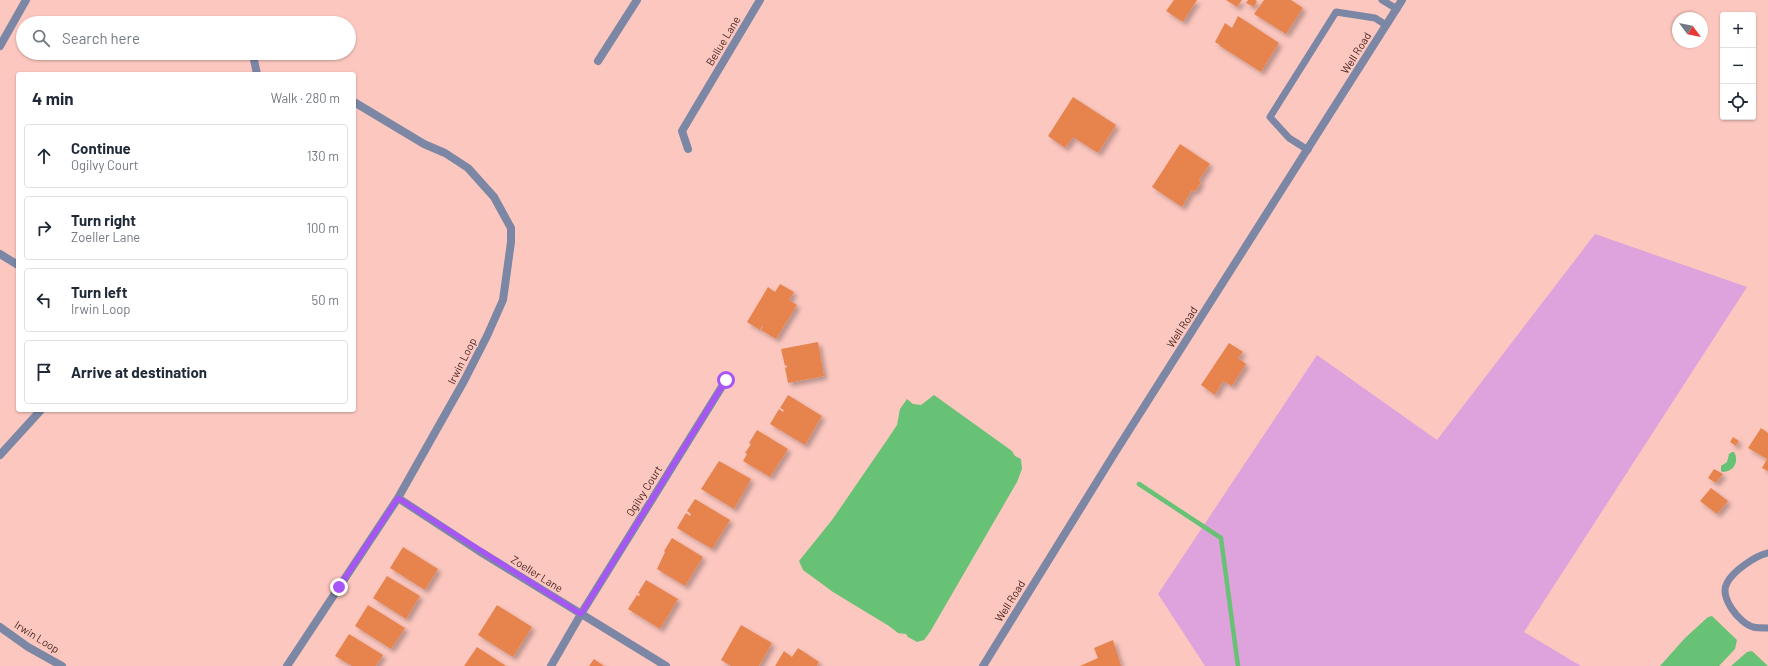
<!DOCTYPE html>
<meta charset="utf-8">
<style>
:root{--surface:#fff;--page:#f6f6f7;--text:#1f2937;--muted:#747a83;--line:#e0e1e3}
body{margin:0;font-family:Barlow,sans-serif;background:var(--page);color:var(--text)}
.controls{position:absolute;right:12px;top:12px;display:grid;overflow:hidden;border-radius:4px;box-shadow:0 1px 3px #0004}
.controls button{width:36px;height:36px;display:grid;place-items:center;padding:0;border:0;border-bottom:1px solid var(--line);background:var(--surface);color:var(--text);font:20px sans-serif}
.compass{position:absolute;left:1672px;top:12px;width:36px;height:36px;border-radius:50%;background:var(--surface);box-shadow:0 1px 3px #0004;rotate:122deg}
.stop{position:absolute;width:12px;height:12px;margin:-9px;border:3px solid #a855f7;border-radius:50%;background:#fff}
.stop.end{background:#a855f7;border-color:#fff;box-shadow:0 1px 4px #0008}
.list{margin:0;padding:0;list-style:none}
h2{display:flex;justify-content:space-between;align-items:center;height:52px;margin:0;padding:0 16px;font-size:17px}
h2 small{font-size:13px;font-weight:400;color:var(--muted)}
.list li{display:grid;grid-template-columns:26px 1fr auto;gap:12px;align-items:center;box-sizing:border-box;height:64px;margin:0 8px 8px;padding:0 8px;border:1px solid var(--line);border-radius:4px}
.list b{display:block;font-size:15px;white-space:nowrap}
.list p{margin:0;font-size:13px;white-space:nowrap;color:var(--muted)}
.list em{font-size:13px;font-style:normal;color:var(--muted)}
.icon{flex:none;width:22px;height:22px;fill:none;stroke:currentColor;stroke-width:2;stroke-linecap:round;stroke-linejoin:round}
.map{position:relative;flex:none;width:1768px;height:666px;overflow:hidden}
.search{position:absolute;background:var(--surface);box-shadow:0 1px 3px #0004;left:16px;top:16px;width:340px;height:44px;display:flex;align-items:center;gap:10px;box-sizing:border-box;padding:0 14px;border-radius:22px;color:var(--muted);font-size:15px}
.panel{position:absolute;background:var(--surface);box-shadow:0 1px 3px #0004;left:16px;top:72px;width:340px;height:340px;border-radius:4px}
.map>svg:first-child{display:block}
</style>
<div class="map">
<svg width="1768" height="666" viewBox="0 0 1768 666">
<defs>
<filter id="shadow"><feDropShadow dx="3.5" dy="3.5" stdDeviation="2" flood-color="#0004"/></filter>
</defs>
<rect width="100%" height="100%" fill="#fcc7bf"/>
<path fill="#dea3dc" d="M 1595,234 L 1747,287 L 1524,632 L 1581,666 L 1205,666 L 1158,594 L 1317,355 L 1437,440 Z"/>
<path fill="#67c276" d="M 934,395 L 1012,451 L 1015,456 L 1021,459 L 1022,469 L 1017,482 L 930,632 L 924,640 L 917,642 L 908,637 L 906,634 L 898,633 L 889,626 L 833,592 L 803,570 L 799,561 L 832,520 L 887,440 L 897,425 L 900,409 L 907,399 L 913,404 L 921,405 Z
M 1732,452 L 1734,452 C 1739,460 1735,472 1723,472 L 1721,471 L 1721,466 L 1727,462 L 1729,454 Z
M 1712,616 L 1737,640 L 1735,649 L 1719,666 L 1660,666 L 1685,638 L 1708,617 Z
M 1752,651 L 1768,666 L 1731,666 L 1747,652 Z"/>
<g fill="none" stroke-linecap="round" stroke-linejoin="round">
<path stroke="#67c276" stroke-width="4.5" d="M 1139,484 L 1221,538 L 1238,666"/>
</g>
<path fill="#e7834e" filter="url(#shadow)" d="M 1174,0 L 1197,0 L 1183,22 L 1166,11 Z
M 1226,0 L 1242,0 L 1237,7 Z
M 1248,0 L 1255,0 L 1257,1 L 1254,7 L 1246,3 Z
M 1264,0 L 1291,0 L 1303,8 L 1286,34 L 1254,14 Z
M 1238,16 L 1279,43 L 1261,72 L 1220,46 L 1220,45 L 1215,42 L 1225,23 L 1232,28 Z
M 1073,97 L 1116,125 L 1098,153 L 1073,137 L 1065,148 L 1048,136 Z
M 1180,144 L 1210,164 L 1199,180 L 1201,182 L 1195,192 L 1192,190 L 1182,207 L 1152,187 Z
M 780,284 L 794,292 L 789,300 L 797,305 L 776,339 L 761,330 L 763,327 L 762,326 L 760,330 L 747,322 L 768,287 L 775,292 Z
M 818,342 L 824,376 L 788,383 L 785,368 L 787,367 L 787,365 L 785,366 L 781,349 Z
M 1229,343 L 1243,352 L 1238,358 L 1246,364 L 1232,386 L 1223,381 L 1215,395 L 1201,385 Z
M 788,395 L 822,416 L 805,445 L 770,424 L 779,409 L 783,412 L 784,410 L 780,408 Z
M 1761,428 L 1768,433 L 1768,471 L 1762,468 L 1767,459 L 1748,448 Z
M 757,430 L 788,449 L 770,477 L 743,461 L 747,454 L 745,453 L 751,444 L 749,443 Z
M 1733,437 L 1739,441 L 1736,446 L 1730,442 Z
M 719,461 L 751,479 L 734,509 L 701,489 Z
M 1714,469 L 1723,474 L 1716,483 L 1708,478 Z
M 1711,488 L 1728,501 L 1717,514 L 1700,501 Z
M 695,499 L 730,520 L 712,549 L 677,528 L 686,513 L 690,516 L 691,514 L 687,511 Z
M 672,538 L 703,557 L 685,586 L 657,569 L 665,552 L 664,551 Z
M 403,547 L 438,569 L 425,590 L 390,568 Z
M 387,576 L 420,596 L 406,619 L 373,598 Z
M 646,580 L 678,599 L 660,629 L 628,609 L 637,595 L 639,596 L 640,594 L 638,593 Z
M 368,605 L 405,628 L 391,649 L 355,626 Z
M 497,605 L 532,627 L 513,657 L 478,635 Z
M 741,625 L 772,643 L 759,666 L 731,666 L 721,660 Z
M 349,634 L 383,655 L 376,666 L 352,666 L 335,656 Z
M 1113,640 L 1121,666 L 1080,666 L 1098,658 L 1094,648 Z
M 477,647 L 506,666 L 464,666 Z
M 798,648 L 819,662 L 817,666 L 775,666 L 784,651 L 792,657 Z
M 594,659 L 604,666 L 589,666 Z"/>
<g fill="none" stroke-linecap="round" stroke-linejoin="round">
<path stroke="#7b87a5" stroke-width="7" d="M 1382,0 L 1397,9
M 1308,150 L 1289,138 L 1270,117 L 1336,12 L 1375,18 L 1386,25
M 1768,553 C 1755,556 1733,571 1727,583 C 1719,597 1739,623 1753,627 C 1757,628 1763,628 1768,628"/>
<path stroke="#7b87a5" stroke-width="8" d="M 0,46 L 26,0
M 253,55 L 257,74
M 598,61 L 637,0
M 688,149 L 682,131 L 760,0
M 0,254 L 18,265
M 0,455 L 41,410
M 398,498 L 479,551 L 666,666
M 0,627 L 28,647 L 62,666
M 287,666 L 398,498 L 464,381 L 487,336 L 503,300 L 511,242 L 511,228 L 494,197 L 468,168 L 445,153 L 424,144 L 354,102
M 551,666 L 581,614 L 726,380
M 983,666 L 1116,451 L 1402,0"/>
</g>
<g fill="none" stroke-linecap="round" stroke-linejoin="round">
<path stroke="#a855f7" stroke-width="5" d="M 339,587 L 398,498 L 581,614 L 726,380"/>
</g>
<g text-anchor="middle" stroke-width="3" stroke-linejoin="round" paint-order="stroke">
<g font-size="11" fill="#472622" stroke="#fcc7bf">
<text transform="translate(723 41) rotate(-59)" y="4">Bellue Lane</text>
<text transform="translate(1356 53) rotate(-58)" y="4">Well Road</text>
<text transform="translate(1182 327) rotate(-57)" y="4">Well Road</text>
<text transform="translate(462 361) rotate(-63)" y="4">Irwin Loop</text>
<text transform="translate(644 491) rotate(-58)" y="4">Ogilvy Court</text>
<text transform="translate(537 574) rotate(32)" y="4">Zoeller Lane</text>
<text transform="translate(1010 601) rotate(-58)" y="4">Well Road</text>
<text transform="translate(37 637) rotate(32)" y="4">Irwin Loop</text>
</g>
</g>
</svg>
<div class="controls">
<button>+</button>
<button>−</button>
<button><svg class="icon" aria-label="locate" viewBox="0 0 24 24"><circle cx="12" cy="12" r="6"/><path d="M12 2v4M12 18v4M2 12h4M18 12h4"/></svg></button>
</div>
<svg class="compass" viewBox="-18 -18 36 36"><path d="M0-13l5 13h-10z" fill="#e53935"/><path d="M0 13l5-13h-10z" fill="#747a83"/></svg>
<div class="stop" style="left:726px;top:380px"></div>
<div class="stop end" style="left:339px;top:587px"></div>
<div class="search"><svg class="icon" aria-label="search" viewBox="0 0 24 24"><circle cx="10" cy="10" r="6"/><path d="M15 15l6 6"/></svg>Search here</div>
<section class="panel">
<h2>4 min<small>Walk · 280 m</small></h2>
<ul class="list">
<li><svg class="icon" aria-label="ahead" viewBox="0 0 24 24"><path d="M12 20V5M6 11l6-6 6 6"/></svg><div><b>Continue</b><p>Ogilvy Court</p></div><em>130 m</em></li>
<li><svg class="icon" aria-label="right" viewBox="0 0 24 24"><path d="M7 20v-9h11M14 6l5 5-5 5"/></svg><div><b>Turn right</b><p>Zoeller Lane</p></div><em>100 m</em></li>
<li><svg class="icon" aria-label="left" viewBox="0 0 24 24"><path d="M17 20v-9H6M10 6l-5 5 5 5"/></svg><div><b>Turn left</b><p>Irwin Loop</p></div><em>50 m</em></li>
<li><svg class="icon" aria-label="arrive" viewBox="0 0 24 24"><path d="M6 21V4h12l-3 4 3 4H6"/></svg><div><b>Arrive at destination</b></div></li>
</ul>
</section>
</div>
